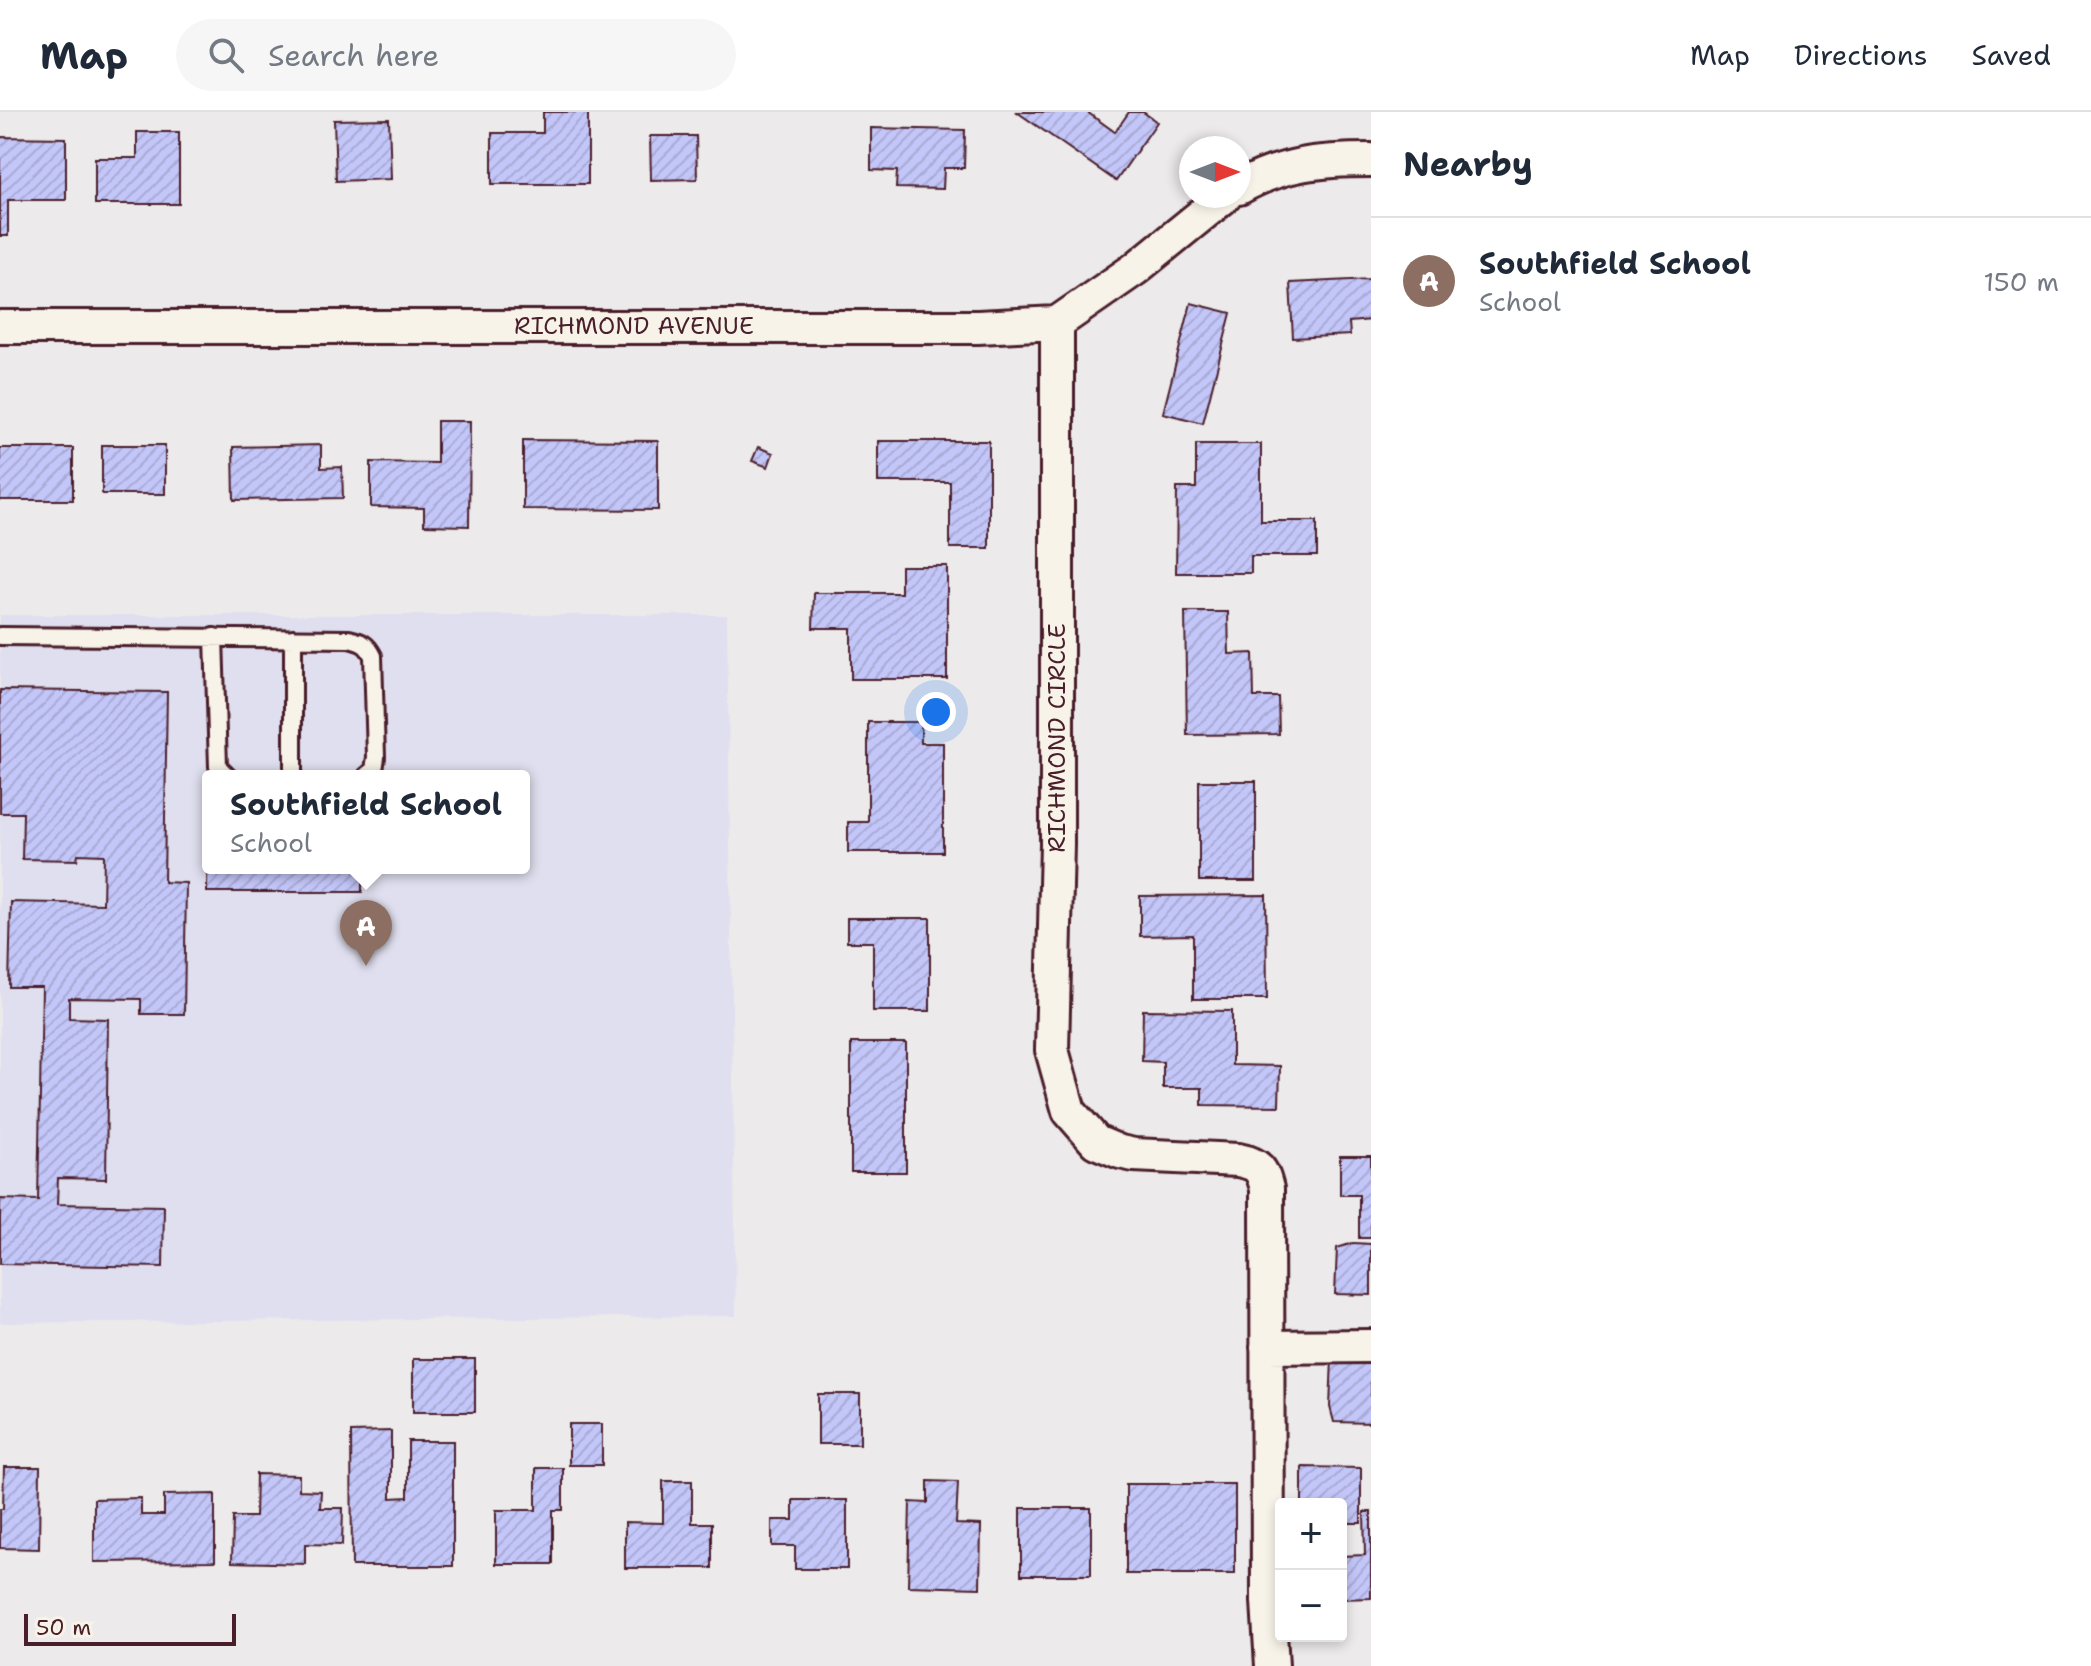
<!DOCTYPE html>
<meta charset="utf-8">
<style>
:root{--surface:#fff;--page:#f6f6f7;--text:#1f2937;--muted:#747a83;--line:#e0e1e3;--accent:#111827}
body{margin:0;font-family:"Shantell Sans",sans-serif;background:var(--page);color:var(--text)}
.controls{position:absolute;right:24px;bottom:24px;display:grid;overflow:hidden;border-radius:8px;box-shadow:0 4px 12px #0003}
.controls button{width:72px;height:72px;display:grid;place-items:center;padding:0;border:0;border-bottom:2px solid var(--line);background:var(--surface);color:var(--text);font:40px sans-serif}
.compass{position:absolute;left:1179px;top:24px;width:72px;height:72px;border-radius:50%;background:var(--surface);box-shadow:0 4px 12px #0003;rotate:90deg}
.scale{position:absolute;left:24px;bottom:20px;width:212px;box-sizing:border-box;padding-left:8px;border:4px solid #4a1f2b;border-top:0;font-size:22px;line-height:28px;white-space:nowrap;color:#4a1f2b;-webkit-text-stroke:6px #f7f3e8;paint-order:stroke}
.you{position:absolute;left:936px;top:600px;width:28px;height:28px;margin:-20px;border:6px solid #fff;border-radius:50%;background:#1a73e8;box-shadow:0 0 0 12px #1a73e833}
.badge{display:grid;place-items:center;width:52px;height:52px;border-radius:50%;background:var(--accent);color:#fff;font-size:26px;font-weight:700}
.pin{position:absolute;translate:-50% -66px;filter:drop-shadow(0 2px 4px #0008)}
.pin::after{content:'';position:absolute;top:42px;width:28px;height:24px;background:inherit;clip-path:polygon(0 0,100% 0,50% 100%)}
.popup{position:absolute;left:202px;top:658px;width:328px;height:104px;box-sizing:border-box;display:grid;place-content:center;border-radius:8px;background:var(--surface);filter:drop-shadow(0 2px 6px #0005);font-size:26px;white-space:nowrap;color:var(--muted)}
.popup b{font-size:30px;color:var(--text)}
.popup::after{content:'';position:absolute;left:50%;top:100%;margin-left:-16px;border:16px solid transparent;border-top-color:var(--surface)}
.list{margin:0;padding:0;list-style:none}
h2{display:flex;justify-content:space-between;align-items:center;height:104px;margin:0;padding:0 32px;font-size:34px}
h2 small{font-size:26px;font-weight:400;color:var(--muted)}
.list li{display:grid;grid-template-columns:52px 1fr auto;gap:24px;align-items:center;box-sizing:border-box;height:128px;padding:0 32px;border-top:2px solid var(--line)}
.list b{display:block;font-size:30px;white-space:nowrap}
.list p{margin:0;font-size:26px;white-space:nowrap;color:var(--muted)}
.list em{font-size:26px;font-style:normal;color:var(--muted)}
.icon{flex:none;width:44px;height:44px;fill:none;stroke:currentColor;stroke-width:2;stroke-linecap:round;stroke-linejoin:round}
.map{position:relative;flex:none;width:1371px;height:1554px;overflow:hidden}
header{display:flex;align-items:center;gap:48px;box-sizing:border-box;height:112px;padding:0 40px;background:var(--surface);border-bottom:2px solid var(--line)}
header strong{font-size:38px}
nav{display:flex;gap:44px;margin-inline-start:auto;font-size:28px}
.search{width:560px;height:72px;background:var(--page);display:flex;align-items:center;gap:20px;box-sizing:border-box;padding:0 28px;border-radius:44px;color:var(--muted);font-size:30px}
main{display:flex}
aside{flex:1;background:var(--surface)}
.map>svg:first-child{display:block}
</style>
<header>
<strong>Map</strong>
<div class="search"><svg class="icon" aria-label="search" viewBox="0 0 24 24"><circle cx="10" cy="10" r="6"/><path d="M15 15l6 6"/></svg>Search here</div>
<nav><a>Map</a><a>Directions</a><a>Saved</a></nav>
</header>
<main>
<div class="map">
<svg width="1371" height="1554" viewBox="0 0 1371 1554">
<defs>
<pattern id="building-hatch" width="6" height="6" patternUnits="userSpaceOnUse" patternTransform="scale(2)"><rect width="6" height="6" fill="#c3c6f8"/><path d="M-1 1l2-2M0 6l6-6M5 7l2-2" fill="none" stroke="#a9aad5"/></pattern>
</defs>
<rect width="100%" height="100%" fill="#edeaeb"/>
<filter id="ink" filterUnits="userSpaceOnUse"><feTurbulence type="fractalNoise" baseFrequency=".0125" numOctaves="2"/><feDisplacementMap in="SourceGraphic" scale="16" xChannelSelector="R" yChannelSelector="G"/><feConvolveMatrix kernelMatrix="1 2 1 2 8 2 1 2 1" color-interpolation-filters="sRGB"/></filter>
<g filter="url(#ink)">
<path fill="#e0dfef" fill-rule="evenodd" d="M 0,503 L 727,503 L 736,1204 L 0,1211 ZM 208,664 L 524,664 L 524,756 L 208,756 Z"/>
<path fill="url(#building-hatch)" stroke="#4a1f2b" stroke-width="2" d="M 543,0 L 588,0 L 588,72 L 492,72 L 492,21 L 543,21 Z
M 1017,0 L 1087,0 L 1115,20 L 1129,0 L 1143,0 L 1157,10 L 1116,69 Z
M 389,7 L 391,67 L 336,69 L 334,8 Z
M 871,16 L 965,18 L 964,56 L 944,56 L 943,77 L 896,76 L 897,59 L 871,58 Z
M 137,20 L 179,20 L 179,92 L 95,92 L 95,46 L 137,46 Z
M 650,24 L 696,24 L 697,67 L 651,68 Z
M 0,25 L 66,26 L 66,88 L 8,88 L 8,124 L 0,124 Z
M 1371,167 L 1371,208 L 1349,210 L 1350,223 L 1293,226 L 1290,171 Z
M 1191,191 L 1231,201 L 1203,311 L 1163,301 Z
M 437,309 L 470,309 L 469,414 L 424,413 L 424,396 L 371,395 L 371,350 L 437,351 Z
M 523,328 L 658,329 L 658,398 L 523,397 Z
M 878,329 L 989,329 L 989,436 L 950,436 L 950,370 L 878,370 Z
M 1196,332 L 1261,332 L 1261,409 L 1317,409 L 1317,444 L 1251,444 L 1251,461 L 1176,461 L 1177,376 L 1196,376 Z
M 102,333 L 165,333 L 165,382 L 102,382 Z
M 321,333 L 321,356 L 342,355 L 343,386 L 234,388 L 233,335 Z
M 758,335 L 773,341 L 768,355 L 752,349 Z
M 0,336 L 73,336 L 73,388 L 0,388 Z
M 901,454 L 947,454 L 947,567 L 851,567 L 851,516 L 813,516 L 814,481 L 901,481 Z
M 1185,500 L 1228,500 L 1229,542 L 1253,541 L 1254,585 L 1278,585 L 1279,622 L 1187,623 Z
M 0,578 L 167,580 L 164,770 L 186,771 L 184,902 L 141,902 L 141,887 L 69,886 L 69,906 L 108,907 L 106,1067 L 58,1066 L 57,1092 L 164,1094 L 163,1155 L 0,1152 L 0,1087 L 38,1088 L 42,875 L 9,875 L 11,790 L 103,792 L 104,743 L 78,742 L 77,748 L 22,747 L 23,701 L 0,701 Z
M 868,610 L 921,610 L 921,631 L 943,631 L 943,740 L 848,740 L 848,710 L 868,710 Z
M 1199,669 L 1256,669 L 1256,769 L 1199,769 Z
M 208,698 L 208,756 L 362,756 L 362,780 L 207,780 Z
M 1266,783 L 1267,887 L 1193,887 L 1193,823 L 1140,824 L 1140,784 Z
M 847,806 L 930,806 L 930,899 L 873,899 L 873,830 L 847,830 Z
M 1143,898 L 1232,899 L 1232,953 L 1280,954 L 1279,994 L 1202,993 L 1202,976 L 1163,976 L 1163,950 L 1142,949 Z
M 851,931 L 906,931 L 906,1060 L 851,1060 Z
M 1340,1044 L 1371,1044 L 1371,1126 L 1359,1126 L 1359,1083 L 1340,1083 Z
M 1353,1131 L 1371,1132 L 1371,1183 L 1335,1182 L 1337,1136 Z
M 1332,1246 L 1371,1248 L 1371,1311 L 1334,1310 L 1330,1295 Z
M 413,1247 L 475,1247 L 475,1300 L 413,1300 Z
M 818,1282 L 860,1282 L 860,1332 L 818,1332 Z
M 569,1312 L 602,1312 L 602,1353 L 569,1353 Z
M 391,1319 L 391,1386 L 408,1385 L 408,1329 L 453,1329 L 453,1454 L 352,1454 L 351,1320 Z
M 4,1355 L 40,1355 L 39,1437 L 0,1436 L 0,1397 L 3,1397 Z
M 1302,1355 L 1361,1356 L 1361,1411 L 1341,1411 L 1341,1392 L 1302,1392 Z
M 536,1356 L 563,1356 L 563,1398 L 553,1398 L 553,1452 L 496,1452 L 496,1398 L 536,1398 Z
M 256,1362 L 299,1363 L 299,1378 L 321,1379 L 320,1396 L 343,1396 L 342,1433 L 305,1432 L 305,1452 L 232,1450 L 233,1405 L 255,1405 Z
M 663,1369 L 692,1369 L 692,1411 L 712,1411 L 712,1456 L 625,1456 L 625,1410 L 663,1411 Z
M 928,1369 L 958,1370 L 956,1412 L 981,1413 L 980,1476 L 908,1474 L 910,1390 L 928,1391 Z
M 1126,1372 L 1235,1372 L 1235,1462 L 1126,1462 Z
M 215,1382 L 215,1449 L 94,1450 L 94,1387 L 141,1386 L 141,1403 L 164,1403 L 164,1383 Z
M 793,1388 L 847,1388 L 847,1457 L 795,1457 L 795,1434 L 772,1434 L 772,1408 L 793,1408 Z
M 1021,1396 L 1091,1396 L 1091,1463 L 1021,1463 Z
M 1364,1400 L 1371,1400 L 1371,1486 L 1341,1487 L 1341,1444 L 1365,1443 Z"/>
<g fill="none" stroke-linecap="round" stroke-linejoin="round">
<defs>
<path id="service" d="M 0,524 L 349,527 C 362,530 367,532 373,544 L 376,645 L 374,658 L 367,664
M 214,525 L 218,655 L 227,664
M 293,664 L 293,526"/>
<path id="minor" d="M 1239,76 C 1283,51 1321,48 1371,48
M 1057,211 L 1057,732 L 1052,938 L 1069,999 L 1096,1030 L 1120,1040 L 1134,1043 L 1238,1048 C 1259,1052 1262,1057 1267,1077 L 1268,1489 L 1272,1554
M 0,215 L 978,215 L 1057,211 L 1135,157 L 1225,84
M 1267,1235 L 1371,1234"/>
</defs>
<use href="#service" stroke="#4a1f2b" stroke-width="22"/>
<use href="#minor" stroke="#4a1f2b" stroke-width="38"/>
<use href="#service" stroke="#f7f3e8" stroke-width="16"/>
<use href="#minor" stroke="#f7f3e8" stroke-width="32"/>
</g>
</g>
<g text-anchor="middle" stroke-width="7" stroke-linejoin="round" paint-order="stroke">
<g font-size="24" fill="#4a1f2b" stroke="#f7f3e8">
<text x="634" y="222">RICHMOND AVENUE</text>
<text transform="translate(1057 626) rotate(-90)" y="8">RICHMOND CIRCLE</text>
</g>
</g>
</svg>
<div class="controls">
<button>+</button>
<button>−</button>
</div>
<svg class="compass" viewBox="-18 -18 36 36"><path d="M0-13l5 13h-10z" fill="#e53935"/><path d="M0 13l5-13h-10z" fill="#747a83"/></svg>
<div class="scale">50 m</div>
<div class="you"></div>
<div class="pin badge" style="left:366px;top:854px;background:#8d6e63">A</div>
<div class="popup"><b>Southfield School</b>School</div>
</div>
<aside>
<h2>Nearby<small></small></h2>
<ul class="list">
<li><span class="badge" style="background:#8d6e63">A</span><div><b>Southfield School</b><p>School</p></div><em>150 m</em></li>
</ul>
</aside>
</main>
